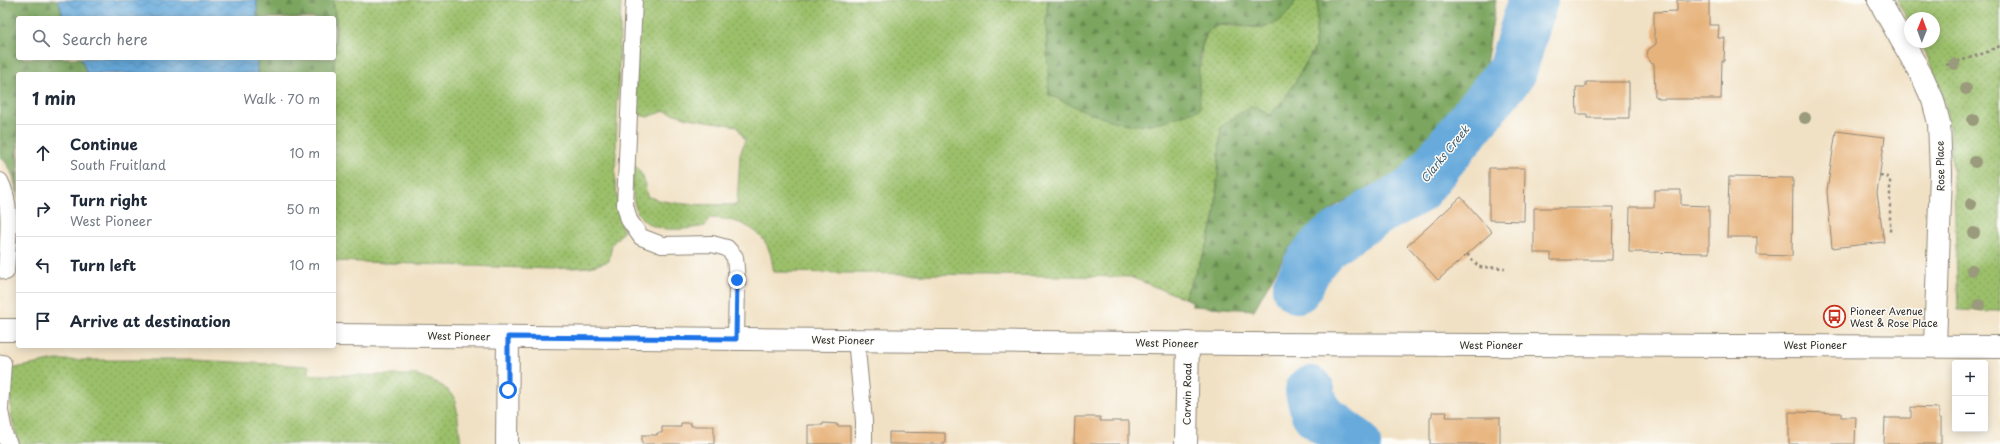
<!DOCTYPE html>
<meta charset="utf-8">
<style>
:root{--surface:#fff;--page:#f2f2f3;--text:#1f2937;--muted:#747a83;--line:#e0e1e3}
body{margin:0;font-family:"Playpen Sans",sans-serif;background:var(--page);color:var(--text)}
.controls{position:absolute;right:12px;bottom:12px;display:grid;overflow:hidden;border-radius:4px;box-shadow:0 2px 10px #0003}
.controls button{width:36px;height:36px;display:grid;place-items:center;padding:0;border:0;border-bottom:1px solid var(--line);background:var(--surface);color:var(--text);font:20px sans-serif}
.compass{position:absolute;left:1904px;top:12px;width:36px;height:36px;border-radius:50%;background:var(--surface);box-shadow:0 2px 10px #0003;rotate:1deg}
.stop{position:absolute;width:12px;height:12px;margin:-9px;border:3px solid #1a73e8;border-radius:50%;background:#fff}
.stop.end{background:#1a73e8;border-color:#fff;box-shadow:0 1px 4px #0008}
.list{margin:0;padding:0;list-style:none}
h2{display:flex;justify-content:space-between;align-items:center;height:52px;margin:0;padding:0 16px;font-size:17px}
h2 small{font-size:13px;font-weight:400;color:var(--muted)}
.list li{display:grid;grid-template-columns:26px 1fr auto;gap:12px;align-items:center;box-sizing:border-box;height:56px;padding:0 16px;border-top:1px solid var(--line)}
.list b{display:block;font-size:15px;white-space:nowrap}
.list p{margin:0;font-size:13px;white-space:nowrap;color:var(--muted)}
.list em{font-size:13px;font-style:normal;color:var(--muted)}
.icon{flex:none;width:22px;height:22px;fill:none;stroke:currentColor;stroke-width:2;stroke-linecap:round;stroke-linejoin:round}
.map{position:relative;flex:none;width:2000px;height:444px;overflow:hidden}
.search{position:absolute;background:var(--surface);box-shadow:0 2px 10px #0003;left:16px;top:16px;width:320px;height:44px;display:flex;align-items:center;gap:10px;box-sizing:border-box;padding:0 14px;border-radius:4px;color:var(--muted);font-size:15px}
.panel{position:absolute;background:var(--surface);box-shadow:0 2px 10px #0003;left:16px;top:72px;width:320px;height:276px;border-radius:4px}
.map>svg:first-child{display:block}
</style>
<div class="map">
<svg width="2000" height="444" viewBox="0 0 2000 444">
<defs>
<pattern id="grass-dots" width="8" height="8" patternUnits="userSpaceOnUse"><rect width="8" height="8" fill="#9bc06b"/><path d="M2 2h.1M6 6h.1" fill="none" stroke="#7f9c58" stroke-width="1.8" stroke-linecap="round"/></pattern>
<pattern id="forest-firs" width="22" height="20" patternUnits="userSpaceOnUse"><rect width="22" height="20" fill="#7ca65f"/><path d="M5 1l3.5 6h-7zM16 11l3.5 6h-7z" fill="#66874f"/></pattern>
<pattern id="water-waves" width="16" height="10" patternUnits="userSpaceOnUse"><rect width="16" height="10" fill="#67aadc"/><path d="M0 5q4-4 8 0t8 0" fill="none" stroke="#558bb3"/></pattern>
</defs>
<rect width="100%" height="100%" fill="#fdfcf7"/>
<filter id="ink" filterUnits="userSpaceOnUse"><feTurbulence type="fractalNoise" baseFrequency=".025" numOctaves="2"/><feDisplacementMap in="SourceGraphic" scale="8" xChannelSelector="R" yChannelSelector="G"/><feConvolveMatrix kernelMatrix="1 2 1 2 8 2 1 2 1" color-interpolation-filters="sRGB"/></filter>
<filter id="wash" filterUnits="userSpaceOnUse"><feTurbulence type="fractalNoise" baseFrequency=".012" numOctaves="4" result="noise"/><feDisplacementMap in="SourceGraphic" scale="16" xChannelSelector="R" yChannelSelector="G"/><feGaussianBlur stdDeviation="0.9" result="paint"/><feColorMatrix in="noise" values="0 0 0 0 0 0 0 0 0 0 0 0 0 0 0 0 0 1.4 0 .05"/><feComposite in="paint" operator="in"/></filter>
<g filter="url(#wash)">
<rect width="100%" height="100%" fill="#f1e1c4"/>
<path fill="url(#grass-dots)" stroke="#63764b" d="M 333,0 L 621,0 L 615,182 L 623,232 L 612,244 L 609,261 L 590,267 L 551,269 L 334,261 L 334,74 L 336,22 Z
M 638,0 L 1048,0 L 1046,21 L 1049,95 L 1200,67 L 1202,46 L 1208,31 L 1218,25 L 1265,28 L 1278,21 L 1290,11 L 1294,0 L 1318,0 L 1315,47 L 1285,99 L 1270,115 L 1221,127 L 1215,215 L 1207,246 L 1184,298 L 1130,277 L 774,272 C 772,265 772,257 769,250 C 760,226 733,218 709,218 L 705,226 C 682,230 644,236 635,206 C 631,192 633,177 633,163 L 643,176 L 647,196 C 674,207 707,204 737,205 L 740,155 L 745,140 L 737,126 L 688,118 L 665,111 L 648,117 L 635,114 Z
M 1897,0 L 2000,0 L 2000,311 L 1958,310 L 1954,190 L 1950,132 L 1945,105 L 1933,68 L 1919,42 L 1934,42 L 1934,18 L 1910,18 L 1910,25 Z
M 56,360 L 195,360 L 309,366 L 309,375 L 417,375 L 431,380 L 444,387 L 454,397 L 457,410 L 461,444 L 19,444 L 11,416 L 10,369 Z"/>
<path fill="url(#forest-firs)" stroke="#546845" d="M 0,0 L 58,0 L 64,18 L 18,18 L 18,58 L 81,58 L 87,74 L 18,74 L 18,197 C 15,182 12,167 0,156 Z
M 257,0 L 333,0 L 336,22 L 334,74 L 257,74 L 257,58 L 334,58 L 334,18 L 257,18 Z
M 1048,0 L 1294,0 L 1295,2 C 1270,50 1231,10 1209,31 C 1206,34 1203,41 1202,45 C 1196,62 1200,91 1200,109 C 1183,115 1155,126 1137,125 C 1107,123 1076,107 1049,95 L 1046,21 Z
M 1318,0 L 1496,0 L 1486,64 L 1476,97 L 1451,121 L 1423,155 L 1397,176 L 1339,204 L 1314,224 L 1289,248 L 1254,310 L 1192,306 L 1192,301 L 1184,298 L 1207,246 L 1215,215 L 1221,127 L 1238,114 L 1254,106 L 1270,115 L 1285,99 L 1315,48 Z"/>
<path fill="url(#water-waves)" stroke="#496a84" d="M 58,0 L 257,0 L 257,18 L 64,18 Z
M 81,58 L 257,58 L 257,74 L 87,74 Z"/>
<g fill="none" stroke-linecap="round" stroke-linejoin="round">
<path stroke="#67aadc" stroke-width="50" d="M 1297,288 L 1309,264 L 1327,243 L 1373,213 L 1416,190 L 1512,71 L 1533,0
M 1310,391 L 1315,411 L 1317,414 L 1356,444"/>
</g>
<g id="blocks">
<path fill="#e7b37b" d="M 1677,0 L 1709,0 L 1709,25 L 1719,25 L 1718,38 L 1725,38 L 1724,61 L 1722,61 L 1721,99 L 1660,99 L 1655,96 L 1654,64 L 1652,64 L 1647,57 L 1648,50 L 1656,44 L 1656,38 L 1654,38 L 1654,12 L 1677,11 Z
M 1586,82 L 1629,82 L 1629,118 L 1587,118 L 1587,114 L 1577,114 L 1576,87 L 1586,87 Z
M 1836,131 L 1885,137 L 1877,193 L 1884,242 L 1832,248 L 1827,191 Z
M 1489,168 L 1525,168 L 1524,221 L 1489,220 Z
M 1729,177 L 1793,178 L 1792,256 L 1757,255 L 1757,237 L 1727,237 Z
M 1654,190 L 1681,190 L 1681,205 L 1709,206 L 1709,253 L 1629,252 L 1630,207 L 1654,207 Z
M 1461,197 L 1492,232 L 1438,280 L 1407,246 Z
M 1534,208 L 1613,208 L 1612,260 L 1551,260 L 1551,253 L 1534,253 Z
M 1911,407 L 1939,408 L 1939,418 L 1941,418 L 1941,444 L 1884,444 L 1885,418 L 1911,418 Z
M 1432,412 L 1447,412 L 1446,417 L 1500,417 L 1500,444 L 1430,444 L 1430,417 L 1432,416 Z
M 1789,412 L 1841,413 L 1841,417 L 1856,417 L 1855,444 L 1789,444 Z
M 1075,417 L 1100,417 L 1100,421 L 1129,421 L 1129,444 L 1074,444 Z
M 681,423 L 691,423 L 691,426 L 714,426 L 714,444 L 642,444 L 642,435 L 657,435 L 657,433 L 662,433 L 662,427 L 681,427 Z
M 823,423 L 837,424 L 837,426 L 850,426 L 850,444 L 808,444 L 808,425 L 823,425 Z
M 889,432 L 945,433 L 945,444 L 889,444 Z"/>
</g>
</g>
<g filter="url(#ink)">
<use href="#blocks" fill-opacity="0" stroke="#8e8678" stroke-width="1"/>
<g fill="none" stroke-linecap="round" stroke-linejoin="round">
<defs>
<path id="service" d="M 634,0 L 625,205 L 629,220 L 641,237 L 662,245 L 712,244 L 727,248 L 735,257 L 737,281 L 736,339
M 0,181 C 14,207 7,243 6,272
M 856,340 L 864,421 L 864,444
M 0,408 L 3,363
M 0,411 L 5,437 L 9,444"/>
<path id="minor" d="M 1879,0 L 1923,78 L 1933,100 L 1939,123 L 1941,173 L 1935,346
M 1186,444 L 1188,343"/>
<path id="tertiary" d="M 507,444 L 508,337"/>
<path id="secondary" d="M 0,330 L 18,330
M 334,335 L 1243,344 L 2000,347"/>
</defs>
<use href="#service" stroke="#8e8678" stroke-width="18"/>
<use href="#minor" stroke="#8e8678" stroke-width="24"/>
<use href="#tertiary" stroke="#8e8678" stroke-width="24"/>
<use href="#secondary" stroke="#8e8678" stroke-width="24"/>
<path stroke="#8e8678" stroke-width="2.5" stroke-dasharray="3 3" stroke-linecap="butt" d="M 1946,65 L 1985,53 L 2000,46
M 1880,175 L 1887,177 L 1890,180 L 1890,232
M 1467,254 L 1479,267 L 1505,268"/>
<use href="#service" stroke="#fff" stroke-width="16"/>
<use href="#minor" stroke="#fff" stroke-width="22"/>
<use href="#tertiary" stroke="#fff" stroke-width="22"/>
<use href="#secondary" stroke="#fff" stroke-width="22"/>
</g>
<g fill="#9a9a7c">
<circle cx="1954" cy="64" r="6"/>
<circle cx="1966" cy="89" r="6"/>
<circle cx="1805" cy="118" r="6"/>
<circle cx="1973" cy="120" r="6"/>
<circle cx="1975" cy="162" r="6"/>
<circle cx="1971" cy="204" r="6"/>
<circle cx="1974" cy="233" r="6"/>
<circle cx="1972" cy="270" r="6"/>
<circle cx="1979" cy="305" r="6"/>
</g>
</g>
<g fill="none" stroke-linecap="round" stroke-linejoin="round" filter="url(#ink)">
<path stroke="#1a73e8" stroke-width="5" d="M 508,390 L 508,337 L 736,339 L 737,280"/>
</g>
<defs>
<symbol id="bus-ring" viewBox="-11 -11 22 22"><circle r="9.5" fill="#fdfcf7" stroke="#c8321e" stroke-width="1.5"/><path d="M-5-6H5V4H4V6H2V4H-2V6H-4V4H-5ZM-3.5-4V0h7V-4ZM-3.5 1.2v1.5H-2V1.2ZM2 1.2v1.5H3.5V1.2Z" fill="#c8321e"/></symbol>
</defs>
<g fill-rule="evenodd">
<use href="#bus-ring" x="1822" y="304" width="25" height="25"/>
</g>
<g text-anchor="middle" stroke-width="3" stroke-linejoin="round" paint-order="stroke">
<g font-size="10" fill="#2b2b2b" stroke="#fdfcf7">
<text transform="translate(1940 166) rotate(-91)" y="4">Rose Place</text>
<text transform="translate(459 336) rotate(1)" y="4">West Pioneer</text>
<text transform="translate(843 340) rotate(1)" y="4">West Pioneer</text>
<text transform="translate(1167 343) rotate(1)" y="4">West Pioneer</text>
<text x="1491" y="349">West Pioneer</text>
<text x="1815" y="349">West Pioneer</text>
<text transform="translate(1187 394) rotate(-89)" y="4">Corwin Road</text>
</g>
<g font-size="10" fill="#2b2b2b" stroke="#fdfcf7" text-anchor="start">
<text x="1850" y="315">Pioneer Avenue<tspan x="1850" dy="12">West &amp; Rose Place</tspan></text>
</g>
<g font-size="11" font-style="italic" fill="#435e72" stroke="#fdfcf7">
<text transform="translate(1445 154) rotate(-51)" y="4">Clarks Creek</text>
</g>
</g>
</svg>
<div class="controls">
<button>+</button>
<button>−</button>
</div>
<svg class="compass" viewBox="-18 -18 36 36"><path d="M0-13l5 13h-10z" fill="#e53935"/><path d="M0 13l5-13h-10z" fill="#747a83"/></svg>
<div class="stop" style="left:508px;top:390px"></div>
<div class="stop end" style="left:737px;top:280px"></div>
<div class="search"><svg class="icon" aria-label="search" viewBox="0 0 24 24"><circle cx="10" cy="10" r="6"/><path d="M15 15l6 6"/></svg>Search here</div>
<section class="panel">
<h2>1 min<small>Walk · 70 m</small></h2>
<ul class="list">
<li><svg class="icon" aria-label="ahead" viewBox="0 0 24 24"><path d="M12 20V5M6 11l6-6 6 6"/></svg><div><b>Continue</b><p>South Fruitland</p></div><em>10 m</em></li>
<li><svg class="icon" aria-label="right" viewBox="0 0 24 24"><path d="M7 20v-9h11M14 6l5 5-5 5"/></svg><div><b>Turn right</b><p>West Pioneer</p></div><em>50 m</em></li>
<li><svg class="icon" aria-label="left" viewBox="0 0 24 24"><path d="M17 20v-9H6M10 6l-5 5 5 5"/></svg><div><b>Turn left</b></div><em>10 m</em></li>
<li><svg class="icon" aria-label="arrive" viewBox="0 0 24 24"><path d="M6 21V4h12l-3 4 3 4H6"/></svg><div><b>Arrive at destination</b></div></li>
</ul>
</section>
</div>
